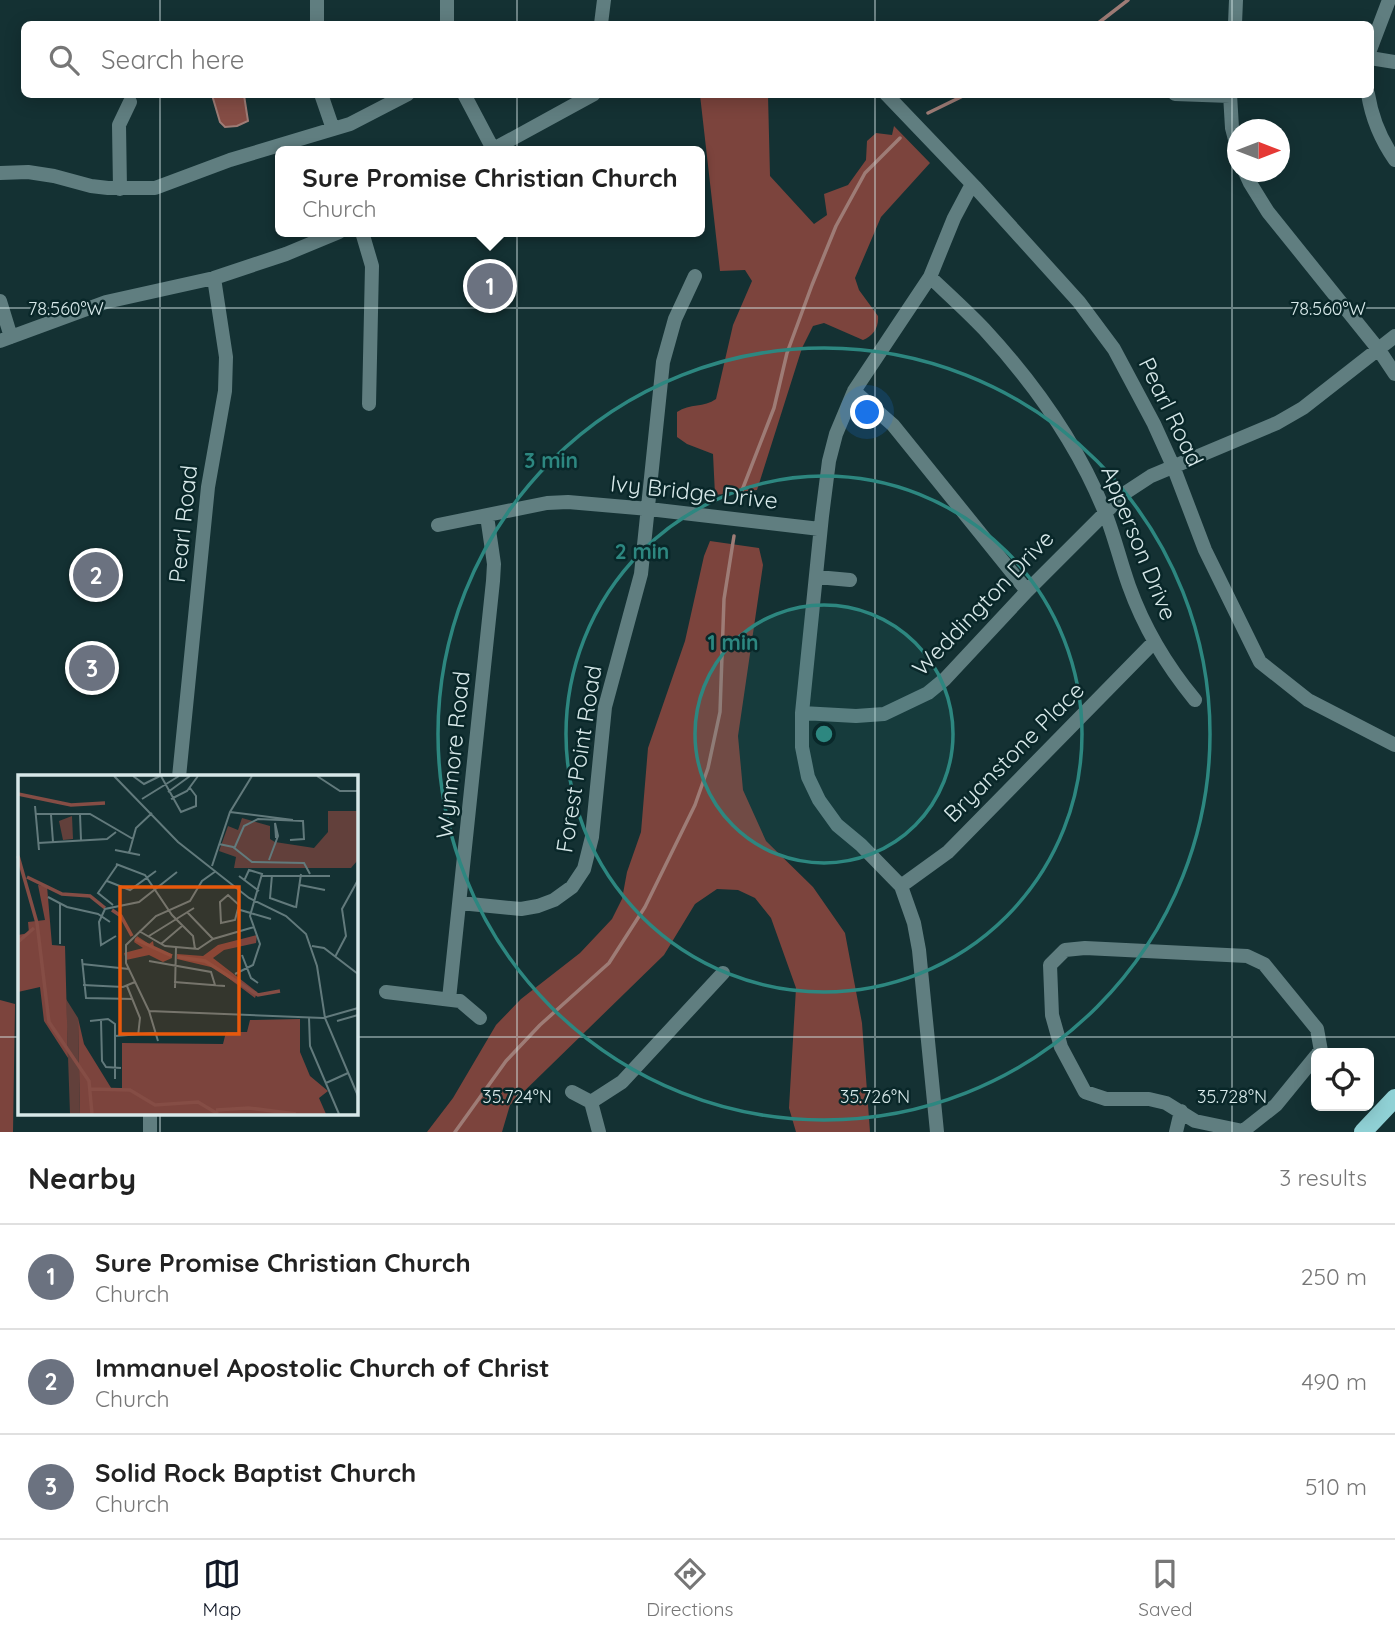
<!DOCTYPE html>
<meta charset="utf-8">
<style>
:root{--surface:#fff;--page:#f2f2f2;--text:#222;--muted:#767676;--line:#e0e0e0;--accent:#111827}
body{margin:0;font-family:Quicksand,sans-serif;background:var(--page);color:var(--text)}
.controls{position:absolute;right:21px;bottom:21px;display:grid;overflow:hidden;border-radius:10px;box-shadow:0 4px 18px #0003}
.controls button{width:63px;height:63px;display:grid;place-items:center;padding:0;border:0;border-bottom:2px solid var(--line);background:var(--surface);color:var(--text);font:35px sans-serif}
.compass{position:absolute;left:1227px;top:119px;width:63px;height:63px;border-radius:50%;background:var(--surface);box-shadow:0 4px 18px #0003;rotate:90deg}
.you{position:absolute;left:868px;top:413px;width:24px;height:24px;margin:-18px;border:5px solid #fff;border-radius:50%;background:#1a73e8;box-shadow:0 0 0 10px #1a73e833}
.badge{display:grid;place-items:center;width:46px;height:46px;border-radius:50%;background:var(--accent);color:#fff;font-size:23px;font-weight:700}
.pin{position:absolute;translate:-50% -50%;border:4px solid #fff;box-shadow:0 2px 7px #0006}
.popup{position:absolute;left:275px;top:146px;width:430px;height:91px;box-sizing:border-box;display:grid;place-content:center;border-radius:10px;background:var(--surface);filter:drop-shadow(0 2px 5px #0005);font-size:23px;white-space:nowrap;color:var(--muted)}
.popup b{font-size:26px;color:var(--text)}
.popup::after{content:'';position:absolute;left:50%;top:100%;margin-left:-14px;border:14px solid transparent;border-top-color:var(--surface)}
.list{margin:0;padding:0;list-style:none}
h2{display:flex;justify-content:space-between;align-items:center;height:91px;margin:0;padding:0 28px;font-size:30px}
h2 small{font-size:23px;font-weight:400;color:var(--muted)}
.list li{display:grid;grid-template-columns:46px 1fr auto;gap:21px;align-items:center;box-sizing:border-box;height:105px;padding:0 28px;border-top:2px solid var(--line)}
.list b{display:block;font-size:26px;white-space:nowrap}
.list p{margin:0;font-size:23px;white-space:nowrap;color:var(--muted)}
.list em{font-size:23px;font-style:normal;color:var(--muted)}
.icon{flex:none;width:38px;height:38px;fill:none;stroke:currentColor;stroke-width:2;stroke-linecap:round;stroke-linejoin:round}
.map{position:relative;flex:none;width:1395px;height:1132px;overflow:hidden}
.search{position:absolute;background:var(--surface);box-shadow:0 4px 18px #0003;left:21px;right:21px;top:21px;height:77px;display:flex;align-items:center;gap:18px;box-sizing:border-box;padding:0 24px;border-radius:10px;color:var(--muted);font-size:26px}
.sheet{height:406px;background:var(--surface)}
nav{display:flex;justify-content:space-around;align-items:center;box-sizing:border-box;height:98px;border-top:2px solid var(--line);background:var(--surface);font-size:19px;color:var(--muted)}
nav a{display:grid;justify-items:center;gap:4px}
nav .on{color:var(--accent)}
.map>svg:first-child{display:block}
</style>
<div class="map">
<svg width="1395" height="1132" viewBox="0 0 1395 1132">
<rect width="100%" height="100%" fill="#143133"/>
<path fill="#7c443d" d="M 700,95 L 768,95 L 770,176 L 814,224 L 827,215 L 824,194 L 848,185 L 866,160 L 867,141 L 876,133 L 892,135 L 894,126 L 930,163 L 881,217 L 855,278 L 859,290 L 878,316 C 879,328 873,336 863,340 L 824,323 L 813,326 L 802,348 L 757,490 L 715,495 L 713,454 L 687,444 L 677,437 L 677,412 C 690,403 704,408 716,399 L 733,325 L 752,281 L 745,270 L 720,271 Z
M 710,541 L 759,548 L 763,565 L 738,736 L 743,790 L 766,841 L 813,887 L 845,933 L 862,1023 L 870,1132 L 796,1132 L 789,1108 L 796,988 L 771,918 L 755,898 L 738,890 L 717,889 L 695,904 L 664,955 L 510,1105 L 502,1132 L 427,1132 L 453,1098 L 496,1025 L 521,999 L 580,953 L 612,919 L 622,899 L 627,872 L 641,832 L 648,748 L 685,641 L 704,556 Z
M 0,1000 L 15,1004 L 13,1132 L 0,1132 Z"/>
<path fill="#854d45" stroke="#9e7c76" stroke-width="2" d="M 212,95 L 244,95 L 248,121 L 237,126 L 225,127 L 220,122 Z"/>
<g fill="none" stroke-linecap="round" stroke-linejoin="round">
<path stroke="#9e7c76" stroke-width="3.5" d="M 1097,24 L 1128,0
M 928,113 L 967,94
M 741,493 L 774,408 L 787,353 L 812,285 L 836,226 L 865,173 L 900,138
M 455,1132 L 506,1061 L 540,1025 L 609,963 L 645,907 L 695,805 L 708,768 L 720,712 L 724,599 L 734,536"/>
<path stroke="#607e80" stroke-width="14" d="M 317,24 L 317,0
M 447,24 L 447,0
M 601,24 L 604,0
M 1235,24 L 1236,0
M 1370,50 L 1389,0
M 1370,58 L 1395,62
M 321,94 L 333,129
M 464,94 L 493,149
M 886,94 L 975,187 L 1079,302 L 1114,349 L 1154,424 L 1173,466 L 1205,550 L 1260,662 L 1308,700 L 1395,745
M 1175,94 L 1230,96
M 1230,94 L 1232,128 L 1238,151
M 1368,94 C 1372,119 1381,140 1395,160
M 490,151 L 594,94
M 1245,172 L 1250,183 L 1268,212 L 1379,350 L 1395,374
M 0,173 L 28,172 L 54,176 L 91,186 L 108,188 L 155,188 L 230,160 L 350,124 L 408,94
M 120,189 L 119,125 L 130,102
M 362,232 L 372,266 L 369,404
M 930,277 C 948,294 967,311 984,329 C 1032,381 1077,444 1104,510 C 1114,534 1120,561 1129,586 C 1144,628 1167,666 1195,700
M 0,301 L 11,337
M 0,341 L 106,302 L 214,278
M 854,391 L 893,425 L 1027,591
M 438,525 L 547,503 L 568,502 L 649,509 L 820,529
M 817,577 L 850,580
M 802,713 L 856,716 L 884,714 L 928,693 L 945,679 L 1027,591 L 1125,493 L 1151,476 L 1277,423 L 1303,408 L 1395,336
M 179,777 L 208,487 L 225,391 L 226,357 L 214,278 L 286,254 L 339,232
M 901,886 L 948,852 L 1154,642
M 460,903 L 521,909 L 538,906 L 554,900 L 572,887 L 584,869 L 592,837 L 605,707 L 641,574 L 663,362 L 675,319 L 695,276
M 386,992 L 460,1001 L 480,1018
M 449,999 L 493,581 L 494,564 L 487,516
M 1316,1056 L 1276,1105 L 1243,1131 L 1195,1121 L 1166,1103 L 1149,1099 L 1106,1099 L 1085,1092 L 1061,1047 L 1052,1015 L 1050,965 L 1065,950 L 1085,948 L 1247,956 L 1264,964 L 1317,1029 L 1321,1051 L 1318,1053
M 572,1092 L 591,1102 L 599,1132
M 591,1102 L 622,1082 L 723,973
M 150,1132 L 150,1113
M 937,1132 L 919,950 L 914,923 L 901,886 L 861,845 L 837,825 L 819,800 L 808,777 L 802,747 L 802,713 L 822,516 L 829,461 L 836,434 L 854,391 L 930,277 L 954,218 L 972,184
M 1176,1132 L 1181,1111"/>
<path stroke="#90d1d5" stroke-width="18" d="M 1363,1132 L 1395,1098"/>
</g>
<path fill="none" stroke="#d7e8e9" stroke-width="2" stroke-opacity="0.45" d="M 160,0 L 160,24M 517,0 L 517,24M 875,0 L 875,24M 1232,0 L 1232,24M 160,94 L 160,777M 517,94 L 517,1132M 875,94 L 875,1132M 1232,94 L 1232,1132M 0,308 L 1395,308M 0,1037 L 19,1037M 355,1037 L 1395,1037M 160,1113 L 160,1132"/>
<circle cx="824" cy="734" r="129" fill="#2d8780" fill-opacity=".12"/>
<g fill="none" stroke="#2d8780" stroke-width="3.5">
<circle cx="824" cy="734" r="129"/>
<circle cx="824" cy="734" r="258"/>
<circle cx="824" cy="734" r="386"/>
</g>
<g text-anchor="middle" stroke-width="5" stroke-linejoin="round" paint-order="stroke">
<g font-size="23" fill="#d7e8e9" stroke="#092729">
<text transform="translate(1171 412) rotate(64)" y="8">Pearl Road</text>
<text transform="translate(694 492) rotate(6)" y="8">Ivy Bridge Drive</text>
<text transform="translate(183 524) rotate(-84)" y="8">Pearl Road</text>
<text transform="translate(1139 543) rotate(68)" y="8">Apperson Drive</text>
<text transform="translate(983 603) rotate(-46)" y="8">Weddington Drive</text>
<text transform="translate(1014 752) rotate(-45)" y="8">Bryanstone Place</text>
<text transform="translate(453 755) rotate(-84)" y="8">Wynmore Road</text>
<text transform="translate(579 759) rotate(-81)" y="8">Forest Point Road</text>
</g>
</g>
<g transform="translate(18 775)">
<rect width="340" height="340" fill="#143133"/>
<path d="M 310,36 L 339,36 L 339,86 L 333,93 L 216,93 L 218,82 L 201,76 L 210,51 L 220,55 L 224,43 L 252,51 L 252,64 L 257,67 L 296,73 L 310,57 ZM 54,41 L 55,64 L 45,65 L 41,46 ZM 48,224 L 60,243 L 62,339 L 52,339 Z" fill="#62403b"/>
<path d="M 20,110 L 29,111 L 34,170 L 47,171 L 50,283 L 26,246 L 22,212 L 0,217 L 0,160 L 11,158 L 10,147 L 27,145 ZM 239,160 L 238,168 L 206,175 L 195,183 L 239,217 L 237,223 L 197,193 L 159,184 L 159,179 L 185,181 L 200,170 ZM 119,161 L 131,169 L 135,166 L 136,173 L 153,179 L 154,183 L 145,187 L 131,180 L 108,185 L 106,178 L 125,173 L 116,167 ZM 60,243 L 66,269 L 95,316 L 104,314 L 104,268 L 205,269 L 208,257 L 229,257 L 232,245 L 282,244 L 282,277 L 292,301 L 310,316 L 301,323 L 308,339 L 62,339 Z" fill="#7c443d"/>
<path fill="none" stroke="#854d45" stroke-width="3.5" d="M 0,19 L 53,30 L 87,28M 0,81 L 19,148 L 31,247 L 71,306 L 74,339M 9,102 L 44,119 L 72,121 L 87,133M 94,135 L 103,141 L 114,161M 117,164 L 154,181M 0,167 L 16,153M 160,182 L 187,186 L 240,220 L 262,216M 73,314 L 112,315 L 137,330 L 180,327 L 200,339M 198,335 L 231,333 L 278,339"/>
<path fill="none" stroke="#627a7c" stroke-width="2" d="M 96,1 L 160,67 L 231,123 L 268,141 L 288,159 L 299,191 L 307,243 L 340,321M 115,1 L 126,9 L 142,1M 143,1 L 163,37 L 178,31 L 178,21 L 172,13M 299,1 L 322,16 L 340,16M 150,17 L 172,1M 124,24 L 161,1M 153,24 L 169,16 L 180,1M 17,31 L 21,75M 212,37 L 275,45M 18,39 L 72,39 L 115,64M 62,39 L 63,65M 33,40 L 35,67M 20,68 L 89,64 L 98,57M 201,69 L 215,72 L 234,87 L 286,88 L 292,99M 216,74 L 226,51 L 240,44 L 285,46 L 286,64 L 272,65M 97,75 L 122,80M 111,78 L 118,53 L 134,38M 251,85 L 260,61 L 257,48 L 258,63M 98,89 L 127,100 L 154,140 L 175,161 L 177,174M 194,91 L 212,37 L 234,1M 198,96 L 184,106 L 172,126 L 138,141 L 108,170 L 108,188 L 131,236 L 305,243 L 340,233M 254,100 L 252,123 L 277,132M 221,101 L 241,116M 244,101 L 312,101M 89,106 L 112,115 L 138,96M 282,110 L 307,115M 210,120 L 221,130 L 217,145 L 203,148 L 202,127 ZM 30,122 L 49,132 L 80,139 L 92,147M 42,129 L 42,169M 95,130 L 80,118 L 100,89M 278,133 L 283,99M 219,134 L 253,144M 169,137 L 195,164M 121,156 L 147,171 L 180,174 L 195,164 L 236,152M 98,161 L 83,170 L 81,147 L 87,134 L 121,127 L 159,97M 131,161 L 176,133M 143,169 L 164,151M 294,171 L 306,173 L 340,199M 224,180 L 233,203 L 240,208M 317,182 L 328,161 L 324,134 L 340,105M 64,184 L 68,223 L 115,224M 131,186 L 193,197 L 197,210M 64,189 L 111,194M 217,199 L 235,190 L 242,169 L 232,141 L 244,99 L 231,95 L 226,106M 156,207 L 207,211M 65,210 L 105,212 L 117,207M 109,211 L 122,243 L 120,261M 157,213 L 158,172M 131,236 L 140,266M 291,243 L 292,271 L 321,339M 83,245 L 84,286 L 88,292 L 103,293M 72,246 L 90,244 L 97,249 L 97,304M 319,246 L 340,240M 97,261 L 137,258M 308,308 L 330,298"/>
<path fill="#e8590c" fill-opacity="0.15" stroke="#e8590c" stroke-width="3.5" d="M 102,112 L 221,112 L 221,259 L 102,259 Z"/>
<rect width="340" height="340" fill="none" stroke="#d7e8e9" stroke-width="3.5"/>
</g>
<g font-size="18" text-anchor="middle" fill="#d7e8e9" stroke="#092729" stroke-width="5" stroke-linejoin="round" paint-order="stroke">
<text x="1328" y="315">78.560°W</text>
<text x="66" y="315">78.560°W</text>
<text x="517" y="1103">35.724°N</text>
<text x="875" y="1103">35.726°N</text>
<text x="1232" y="1103">35.728°N</text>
</g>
<circle cx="824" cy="734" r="10" fill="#2d8780" stroke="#092729" stroke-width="3.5"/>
<g font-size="21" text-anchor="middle" font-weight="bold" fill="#2d8780" stroke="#092729" stroke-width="5" stroke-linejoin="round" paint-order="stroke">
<text x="551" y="468">3 min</text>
<text x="642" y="559">2 min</text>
<text x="733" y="650">1 min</text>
</g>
</svg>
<div class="controls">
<button><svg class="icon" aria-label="locate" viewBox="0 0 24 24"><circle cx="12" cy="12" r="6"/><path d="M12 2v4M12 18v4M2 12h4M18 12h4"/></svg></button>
</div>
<svg class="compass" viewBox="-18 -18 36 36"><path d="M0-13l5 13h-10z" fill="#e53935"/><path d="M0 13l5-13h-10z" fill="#767676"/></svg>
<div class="you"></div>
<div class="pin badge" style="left:490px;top:286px;background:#6b7280">1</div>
<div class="popup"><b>Sure Promise Christian Church</b>Church</div>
<div class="pin badge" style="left:96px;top:575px;background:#6b7280">2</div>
<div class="pin badge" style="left:92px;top:668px;background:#6b7280">3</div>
<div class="search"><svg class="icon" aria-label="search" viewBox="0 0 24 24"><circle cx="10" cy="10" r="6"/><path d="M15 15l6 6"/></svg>Search here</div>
</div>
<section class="sheet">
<h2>Nearby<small>3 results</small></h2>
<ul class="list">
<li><span class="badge" style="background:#6b7280">1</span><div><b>Sure Promise Christian Church</b><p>Church</p></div><em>250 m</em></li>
<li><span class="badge" style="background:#6b7280">2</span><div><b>Immanuel Apostolic Church of Christ</b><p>Church</p></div><em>490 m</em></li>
<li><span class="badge" style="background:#6b7280">3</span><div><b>Solid Rock Baptist Church</b><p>Church</p></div><em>510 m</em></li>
</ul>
</section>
<nav>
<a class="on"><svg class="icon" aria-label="map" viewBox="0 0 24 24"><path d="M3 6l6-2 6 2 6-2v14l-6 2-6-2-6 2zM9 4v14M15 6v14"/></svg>Map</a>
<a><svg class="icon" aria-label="directions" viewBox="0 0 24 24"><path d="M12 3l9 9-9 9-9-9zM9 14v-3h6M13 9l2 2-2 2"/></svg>Directions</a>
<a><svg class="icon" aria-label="saved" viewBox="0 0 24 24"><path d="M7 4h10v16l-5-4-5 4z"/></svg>Saved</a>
</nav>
